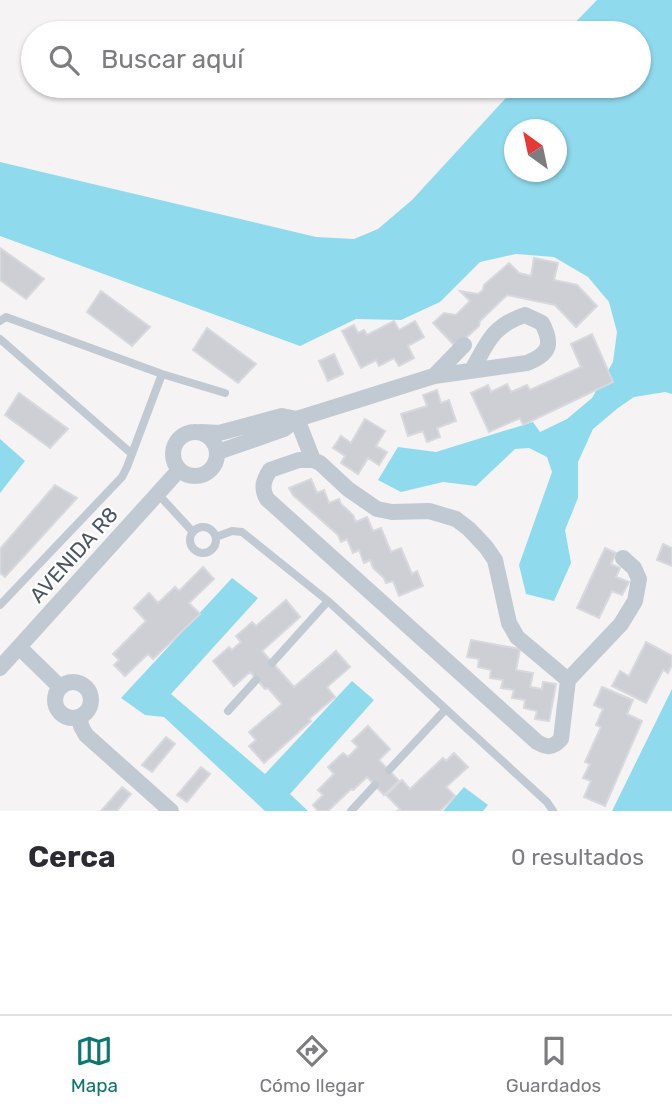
<!DOCTYPE html>
<html lang="es">
<meta charset="utf-8">
<style>
:root{--surface:#fff;--page:#f2f2f3;--text:#2b2b33;--muted:#7c7c81;--line:#e1e1e2;--accent:#0f766e}
body{margin:0;font-family:Rubik,sans-serif;background:var(--page);color:var(--text)}
.compass{position:absolute;left:504px;top:119px;width:63px;height:63px;border-radius:50%;background:var(--surface);box-shadow:0 2px 5px #0004;rotate:327deg}
.list{margin:0;padding:0;list-style:none}
h2{display:flex;justify-content:space-between;align-items:center;height:91px;margin:0;padding:0 28px;font-size:30px}
h2 small{font-size:23px;font-weight:400;color:var(--muted)}
.icon{flex:none;width:38px;height:38px;fill:none;stroke:currentColor;stroke-width:2;stroke-linecap:round;stroke-linejoin:round}
.map{position:relative;flex:none;width:672px;height:811px;overflow:hidden}
.search{position:absolute;background:var(--surface);box-shadow:0 2px 5px #0004;left:21px;right:21px;top:21px;height:77px;display:flex;align-items:center;gap:18px;box-sizing:border-box;padding:0 24px;border-radius:38px;color:var(--muted);font-size:26px}
.sheet{height:203px;background:var(--surface)}
nav{display:flex;justify-content:space-around;align-items:center;box-sizing:border-box;height:98px;border-top:2px solid var(--line);background:var(--surface);font-size:19px;color:var(--muted)}
nav a{display:grid;justify-items:center;gap:4px}
nav .on{color:var(--accent)}
.map>svg:first-child{display:block}
</style>
<div class="map">
<svg width="672" height="811" viewBox="0 0 672 811">
<rect width="100%" height="100%" fill="#f5f3f3"/>
<path fill="#90daee" fill-rule="evenodd" d="M 597,0 L 672,0 L 672,394 L 665,392 L 634,397 L 618,408 L 593,429 L 578,462 L 578,498 L 565,530 L 571,563 L 554,601 L 526,594 L 519,565 L 552,472 L 547,457 L 529,448 L 515,449 L 476,486 L 443,482 L 401,492 L 378,480 L 398,447 L 436,452 L 533,422 L 540,432 L 567,419 L 592,398 L 613,362 L 617,332 L 609,302 L 588,277 L 554,257 L 516,254 L 480,262 L 440,302 L 401,320 L 356,319 L 300,346 L 0,236 L 0,162 L 316,237 L 354,239 L 378,229 L 412,200 L 517,86 L 639,86 L 639,33 L 565,33 ZM 514,130 L 556,130 L 556,172 L 514,172 Z
M 0,439 L 25,461 L 0,493 Z
M 232,578 L 258,598 L 171,694 L 265,774 L 352,681 L 374,700 L 290,794 L 308,811 L 265,811 L 164,717 L 145,715 L 121,698 Z
M 672,689 L 672,811 L 612,811 Z
M 464,787 L 488,805 L 483,811 L 443,811 Z"/>
<path fill="#cdcfd5" stroke="#d7d9de" stroke-width="2" d="M 0,248 L 44,279 L 26,299 L 0,280 Z
M 534,258 L 558,263 L 554,280 L 577,285 L 597,306 L 576,327 L 555,305 L 507,295 L 480,321 L 479,326 L 456,347 L 433,323 L 444,313 L 456,315 L 470,301 L 460,291 L 478,294 L 483,290 L 484,285 L 509,263 L 519,273 L 531,276 Z
M 101,291 L 150,327 L 132,346 L 87,312 Z
M 394,321 L 399,330 L 415,321 L 424,337 L 408,346 L 414,358 L 399,366 L 394,358 L 379,366 L 376,360 L 361,368 L 342,331 L 354,325 L 358,333 L 364,330 L 367,335 Z
M 207,328 L 256,364 L 238,383 L 193,350 Z
M 592,334 L 613,382 L 523,425 L 520,418 L 489,432 L 471,393 L 488,385 L 491,392 L 507,384 L 511,392 L 527,385 L 530,390 L 581,367 L 571,344 Z
M 334,354 L 343,374 L 328,381 L 319,361 Z
M 437,390 L 441,403 L 449,400 L 456,421 L 437,428 L 440,437 L 427,442 L 423,431 L 408,436 L 401,414 L 427,406 L 423,395 Z
M 19,393 L 68,429 L 50,448 L 5,415 Z
M 365,419 L 385,431 L 376,446 L 387,452 L 379,465 L 368,458 L 358,474 L 341,463 L 345,456 L 333,448 L 341,436 L 351,443 Z
M 311,479 L 317,493 L 324,490 L 329,503 L 339,499 L 341,504 L 353,515 L 356,522 L 367,517 L 373,531 L 381,528 L 391,552 L 401,548 L 412,574 L 417,571 L 423,586 L 399,596 L 393,581 L 386,583 L 384,578 L 373,568 L 370,560 L 364,563 L 359,550 L 353,553 L 347,539 L 341,542 L 338,535 L 293,495 L 289,488 Z
M 55,485 L 77,498 L 5,577 L 0,573 L 0,549 Z
M 663,544 L 672,548 L 672,566 L 657,560 Z
M 605,548 L 616,553 L 611,564 L 620,568 L 616,577 L 629,582 L 622,595 L 612,591 L 599,618 L 577,608 Z
M 203,567 L 214,579 L 189,603 L 200,614 L 153,659 L 148,654 L 125,676 L 114,665 L 119,660 L 113,654 L 146,621 L 134,608 L 149,593 L 158,603 L 175,587 L 179,591 Z
M 286,600 L 300,617 L 262,651 L 294,687 L 336,651 L 350,667 L 327,687 L 335,697 L 309,719 L 311,721 L 264,763 L 249,746 L 256,740 L 249,732 L 282,704 L 268,688 L 265,689 L 250,672 L 234,686 L 213,661 L 229,647 L 232,650 L 241,642 L 236,636 L 252,622 L 256,626 Z
M 471,640 L 520,649 L 516,670 L 533,673 L 530,687 L 542,689 L 543,682 L 556,684 L 549,721 L 535,719 L 537,711 L 524,708 L 525,700 L 512,698 L 514,690 L 501,688 L 503,680 L 490,678 L 491,670 L 478,667 L 479,659 L 467,657 Z
M 646,642 L 672,656 L 672,665 L 668,673 L 663,670 L 646,703 L 612,686 L 620,671 L 629,676 Z
M 602,687 L 633,700 L 627,714 L 642,721 L 605,806 L 584,797 L 591,781 L 583,778 L 590,764 L 585,762 L 601,727 L 596,725 L 603,709 L 594,705 Z
M 368,726 L 390,749 L 379,760 L 399,781 L 384,795 L 367,777 L 353,790 L 351,789 L 328,811 L 318,811 L 313,805 L 323,795 L 318,790 L 334,774 L 328,767 L 343,753 L 348,757 L 358,747 L 352,741 Z
M 166,737 L 175,744 L 152,772 L 142,765 Z
M 454,753 L 468,767 L 446,787 L 455,796 L 440,811 L 397,811 L 400,809 L 386,795 L 402,780 L 410,789 L 443,758 L 446,761 Z
M 201,767 L 210,774 L 187,802 L 177,795 Z
M 122,787 L 131,794 L 117,811 L 101,811 Z"/>
<g fill="none" stroke-linecap="round" stroke-linejoin="round">
<path stroke="#c1cad2" stroke-width="8" d="M 0,321 L 6,317 L 162,374 L 225,393
M 0,339 L 132,454
M 158,494 L 193,532
M190 540a13 13 0 1 1 26 0a13 13 0 1 1-26 0Z
M 216,537 L 232,531 L 242,532 L 328,601 L 547,802 L 553,811
M 0,605 L 122,477 L 127,467 L 162,374
M 272,663 L 328,601
M 228,711 L 256,680
M 389,770 L 445,710
M 351,811 L 375,785"/>
<path stroke="#c1cad2" stroke-width="16" d="M 434,376 L 464,345
M 297,419 L 313,460
M173 454a22 22 0 1 1 44 0a22 22 0 1 1-44 0Z
M 201,432 L 219,433 L 282,416 L 297,419
M 218,452 L 284,429 L 297,419 L 434,376 L 527,363 C 550,354 553,344 542,323 L 525,315 C 492,326 488,342 472,370
M 19,647 L 60,687
M 0,668 L 179,470
M 568,680 L 517,637 L 509,623 L 495,560 L 486,547 L 469,529 L 456,519 L 429,511 L 392,512 L 377,509 L 348,489 L 320,463 L 313,460 L 299,460 L 270,470 C 263,481 261,488 267,499 L 537,742 C 547,748 553,748 561,739 L 568,680 L 621,624 L 635,601 L 639,579 L 634,568 L 623,558
M55 700a18 18 0 1 1 36 0a18 18 0 1 1-36 0Z
M 80,717 L 81,726 L 86,735 L 171,811"/>
</g>
<g text-anchor="middle" stroke-width="5" stroke-linejoin="round" paint-order="stroke">
<g font-size="21" fill="#4a5661" stroke="#fff">
<text transform="translate(74 555) rotate(-48)" y="7">AVENIDA R8</text>
</g>
</g>
</svg>
<svg class="compass" viewBox="-18 -18 36 36"><path d="M0-13l5 13h-10z" fill="#e53935"/><path d="M0 13l5-13h-10z" fill="#7c7c81"/></svg>
<div class="search"><svg class="icon" aria-label="search" viewBox="0 0 24 24"><circle cx="10" cy="10" r="6"/><path d="M15 15l6 6"/></svg>Buscar aquí</div>
</div>
<section class="sheet">
<h2>Cerca<small>0 resultados</small></h2>
<ul class="list">
</ul>
</section>
<nav>
<a class="on"><svg class="icon" aria-label="map" viewBox="0 0 24 24"><path d="M3 6l6-2 6 2 6-2v14l-6 2-6-2-6 2zM9 4v14M15 6v14"/></svg>Mapa</a>
<a><svg class="icon" aria-label="directions" viewBox="0 0 24 24"><path d="M12 3l9 9-9 9-9-9zM9 14v-3h6M13 9l2 2-2 2"/></svg>Cómo llegar</a>
<a><svg class="icon" aria-label="saved" viewBox="0 0 24 24"><path d="M7 4h10v16l-5-4-5 4z"/></svg>Guardados</a>
</nav>
